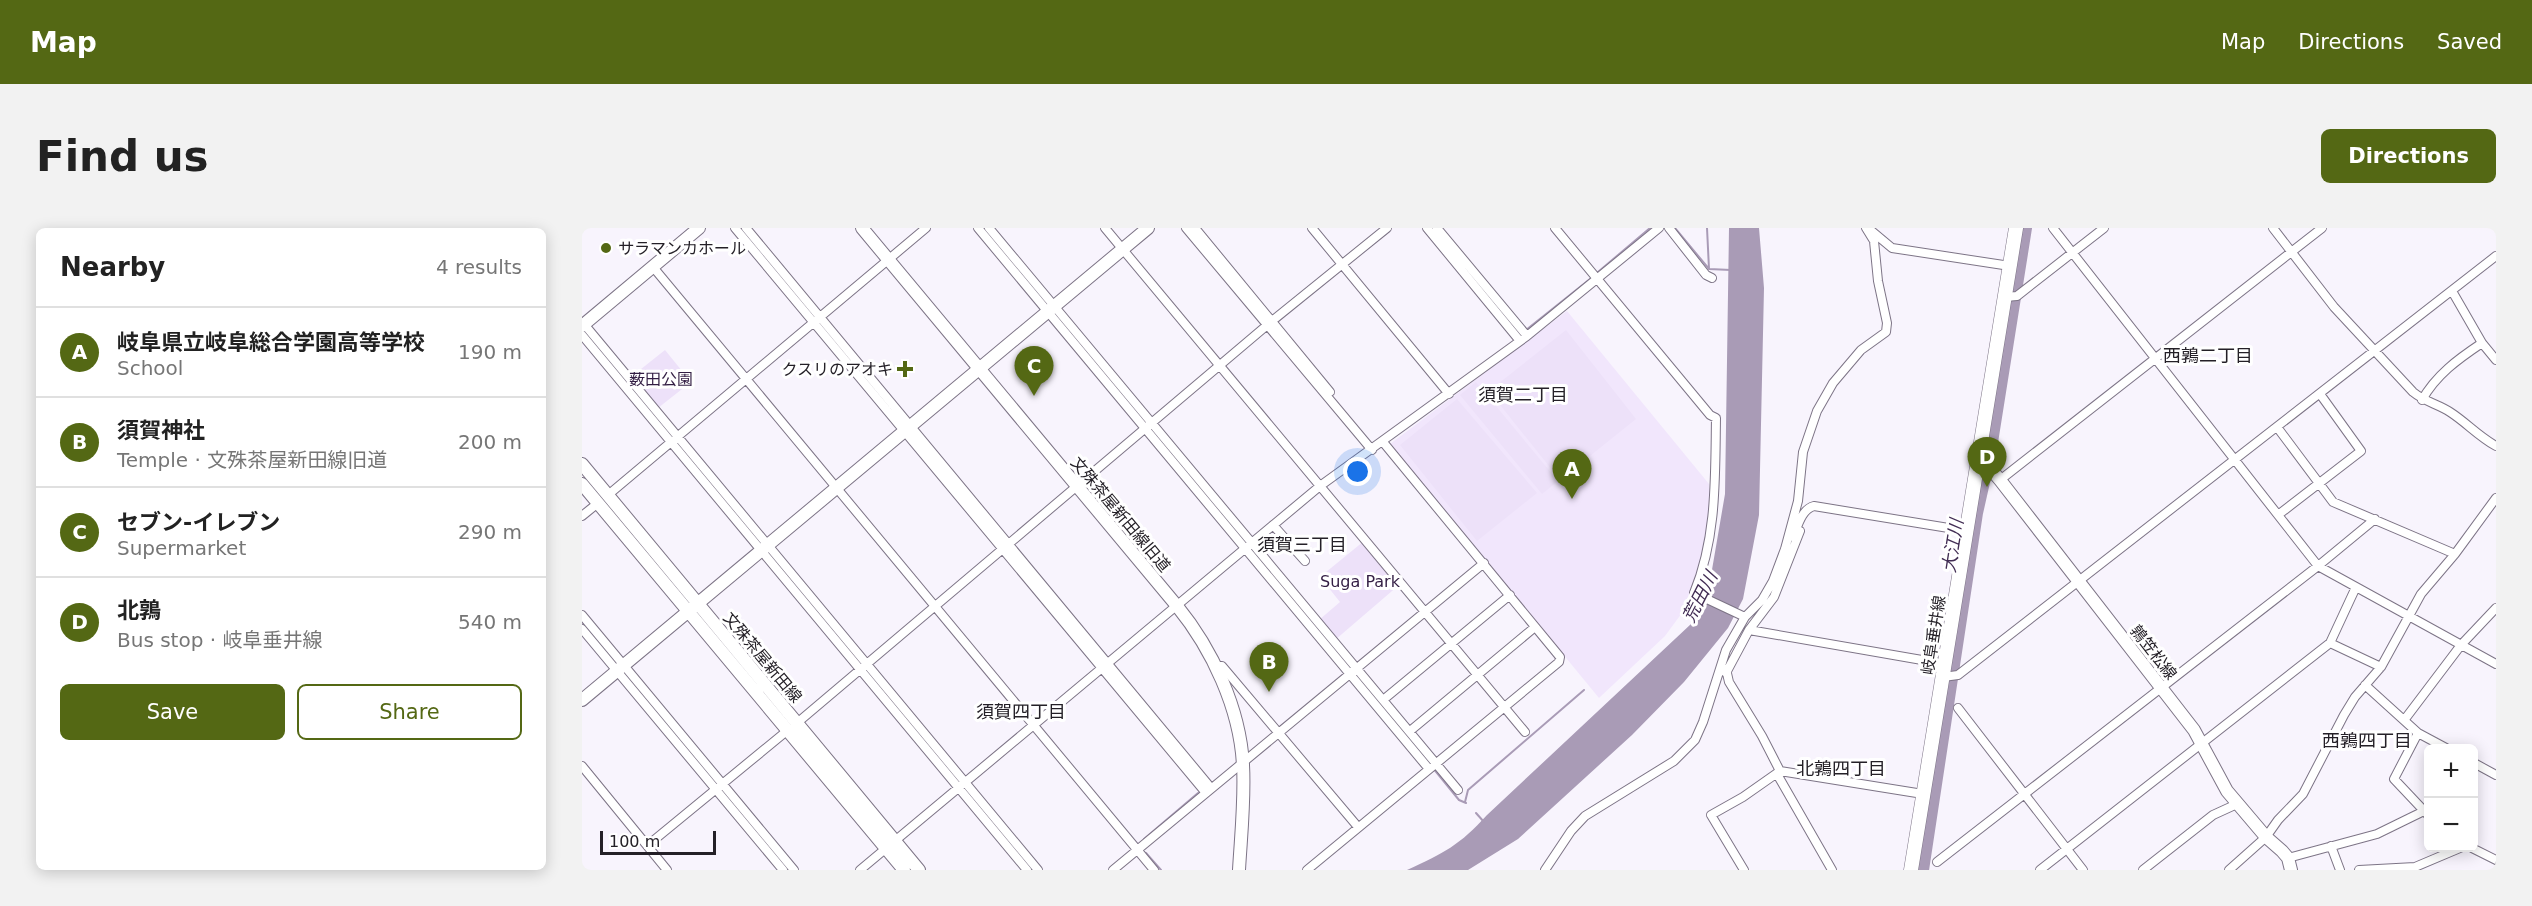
<!DOCTYPE html>
<meta charset="utf-8">
<style>
:root{--surface:#fff;--page:#f2f2f2;--text:#222;--muted:#767676;--line:#e0e0e0;--accent:#546814}
body{margin:0;font-family:"DejaVu Sans","Noto Sans JP",sans-serif;background:var(--page);color:var(--text)}
.controls{position:absolute;right:18px;bottom:18px;display:grid;overflow:hidden;border-radius:9px;box-shadow:0 3px 15px #0003}
.controls button{width:54px;height:54px;display:grid;place-items:center;padding:0;border:0;border-bottom:2px solid var(--line);background:var(--surface);color:var(--text);font:30px sans-serif}
.scale{position:absolute;left:18px;bottom:15px;width:116px;box-sizing:border-box;padding-left:6px;border:3px solid #242027;border-top:0;font-size:16px;line-height:21px;white-space:nowrap;color:#242027;-webkit-text-stroke:4px #fff;paint-order:stroke}
.you{position:absolute;left:776px;top:244px;width:21px;height:21px;margin:-15px;border:4px solid #fff;border-radius:50%;background:#1a73e8;box-shadow:0 0 0 9px #1a73e833}
.badge{display:grid;place-items:center;width:39px;height:39px;border-radius:50%;background:var(--accent);color:#fff;font-size:20px;font-weight:700}
.pin{position:absolute;translate:-50% -50px;filter:drop-shadow(0 2px 3px #0008)}
.pin::after{content:'';position:absolute;top:32px;width:21px;height:18px;background:inherit;clip-path:polygon(0 0,100% 0,50% 100%)}
.list{margin:0;padding:0;list-style:none}
h2{display:flex;justify-content:space-between;align-items:center;height:78px;margin:0;padding:0 24px;font-size:26px}
h2 small{font-size:20px;font-weight:400;color:var(--muted)}
.list li{display:grid;grid-template-columns:39px 1fr auto;gap:18px;align-items:center;box-sizing:border-box;height:90px;padding:0 24px;border-top:2px solid var(--line)}
.list b{display:block;font-size:22px;white-space:nowrap}
.list p{margin:0;font-size:20px;white-space:nowrap;color:var(--muted)}
.list em{font-size:20px;font-style:normal;color:var(--muted)}
.actions{display:flex;gap:12px;padding:18px 24px}
.actions a{flex:1;padding:14px 0;border:2px solid var(--accent);border-radius:9px;text-align:center;font-size:21px;color:var(--accent)}
.actions .main{background:var(--accent);color:#fff}
.map{position:relative;flex:none;width:1914px;height:642px;overflow:hidden;border-radius:9px}
header{display:flex;align-items:center;gap:36px;box-sizing:border-box;height:84px;padding:0 30px;background:var(--accent);color:#fff}
header strong{font-size:28px}
nav{display:flex;gap:33px;margin-inline-start:auto;font-size:21px}
.intro{display:flex;align-items:center;justify-content:space-between;box-sizing:border-box;height:144px;padding:0 36px}
h1{margin:0;font-size:42px}
.button{padding:15px 27px;border-radius:9px;background:var(--accent);color:#fff;font-size:21px;font-weight:700}
main{display:flex;gap:36px;padding:0 36px}
aside{flex:1;background:var(--surface);border-radius:9px;box-shadow:0 3px 15px #0003}
.map>svg:first-child{display:block}
</style>
<header>
<strong>Map</strong>
<nav><a>Map</a><a>Directions</a><a>Saved</a></nav>
</header>
<div class="intro"><h1>Find us</h1><a class="button">Directions</a></div>
<main>
<aside>
<h2>Nearby<small>4 results</small></h2>
<ul class="list">
<li><span class="badge">A</span><div><b>岐阜県立岐阜総合学園高等学校</b><p>School</p></div><em>190 m</em></li>
<li><span class="badge">B</span><div><b>須賀神社</b><p>Temple · 文殊茶屋新田線旧道</p></div><em>200 m</em></li>
<li><span class="badge">C</span><div><b>セブン-イレブン</b><p>Supermarket</p></div><em>290 m</em></li>
<li><span class="badge">D</span><div><b>北鶉</b><p>Bus stop · 岐阜垂井線</p></div><em>540 m</em></li>
</ul>
<div class="actions"><a class="main">Save</a><a>Share</a></div>
</aside>
<div class="map">
<svg width="1914" height="642" viewBox="0 0 1914 642">
<rect width="100%" height="100%" fill="#f8f4fd"/>
<path fill="#f1e6fc" d="M 985,83 L 1127,256 L 1129,286 L 1121,330 L 1108,374 L 1083,408 L 1017,470 L 808,216 Z"/>
<path fill="#ede1f9" d="M 984,102 L 1054,191 L 978,252 L 907,163 Z
M 83,122 L 109,154 L 76,180 L 49,149 Z
M 894,154 L 976,253 L 960,266 L 878,167 Z
M 875,171 L 955,265 L 895,313 L 818,217 Z
M 782,313 L 817,357 L 753,412 L 737,392 L 758,374 L 738,349 Z"/>
<path fill="#a99bb6" d="M 1147,0 L 1177,0 L 1182,60 L 1177,287 L 1161,371 L 1146,400 L 1102,454 L 1050,507 L 936,611 L 886,642 L 825,642 C 862,625 878,617 905,587 L 1109,396 L 1126,365 L 1143,266 Z"/>
<g fill="none" stroke-linecap="round" stroke-linejoin="round">
<path stroke="#a99bb6" stroke-width="2" d="M 1093,0 L 1127,41 L 1149,42
M 1125,0 L 1127,41
M 1016,44 L 1068,0
M 944,102 L 1008,51
M 59,171 L 87,205
M 101,223 L 178,314
M 187,326 L 277,433
M 0,394 L 33,433
M 760,430 L 768,440
M 44,446 L 134,556
M 851,540 L 877,572 L 884,575
M 139,561 L 172,600
M 883,574 L 886,562 L 1002,462
M 894,585 L 902,594
M 412,596 L 451,642
M 562,611 L 616,565
M 564,625 L 579,642"/>
<path stroke="#a99bb6" stroke-width="14" d="M 1340,642 L 1394,285 L 1407,227 L 1443,0"/>
<defs>
<path id="street" d="M 153,0 L 624,565
M 164,0 L 629,560
M 396,0 L 847,541
M 407,0 L 876,562
M 523,0 L 943,504
M 604,0 L 790,222
M 613,0 L 748,164
M 730,0 L 867,166
M 845,0 L 938,113
M 855,0 L 945,108
M 973,0 L 1128,187 L 1134,190 C 1133,250 1135,309 1112,365 L 1163,389
M 1087,0 L 1124,47 L 1130,50
M 1286,0 L 1310,20 L 1428,38
M 1471,0 L 1736,338 L 1914,436
M 1691,0 L 1752,79 L 1831,164 C 1843,174 1856,176 1868,184 C 1885,195 1896,208 1914,218
M 71,39 L 572,642
M 1870,63 L 1900,115 L 1914,132
M 1423,69 L 1435,68 L 1522,0
M 2,96 L 456,642
M 0,107 L 445,642
M 1840,172 C 1854,147 1876,131 1900,115
M 1695,199 L 1751,274 L 1873,326
M 1418,252 L 1740,0
M 26,267 L 344,0
M 1696,287 L 1779,223 L 1738,166
M 0,288 L 16,275
M 691,297 L 723,333
M 1211,309 C 1216,297 1220,281 1232,278 L 1385,303
M 0,387 L 212,642
M 0,401 L 201,642
M 1167,402 L 1363,436
M 1748,415 L 1799,439
M 633,438 L 640,438 L 776,599
M 1144,441 L 1147,454 L 1180,508 L 1198,543
M 1144,445 L 1167,402 L 1192,369 L 1218,303
M 1361,449 L 1376,447 L 1914,28
M 1783,457 L 1836,505 L 1864,520
M 801,472 L 928,367
M 1376,480 L 1501,642
M 1823,491 L 1879,417 L 1914,380
M 215,495 L 690,93 L 805,0
M 828,503 L 953,399
M 1836,505 L 1812,551 L 1846,587
M 1892,535 L 1914,547
M 0,538 L 85,642
M 1198,543 L 1341,566
M 1195,546 L 1250,642
M 66,617 L 206,502
M 1749,618 L 1758,642
M 1890,620 L 1914,632
M 1706,630 L 1795,606 L 1842,583
M 1355,634 L 1736,338 L 1793,291
M 278,642 L 738,258 L 945,108 L 1077,0
M 531,642 L 902,335
M 725,642 L 977,434 L 978,429 L 801,214
M 963,642 L 989,603 L 1003,588 L 1092,533 L 1113,512 L 1121,494 L 1144,422 L 1163,389 L 1180,372 L 1191,353 L 1203,321 L 1216,273 L 1221,224 L 1235,183 L 1251,155 L 1279,122 L 1304,104 L 1305,95 L 1296,53 L 1292,13 L 1284,0
M 1162,642 L 1129,587 L 1161,569 L 1198,543
M 1458,642 L 1748,415 L 1774,359
M 1561,642 L 1631,587 L 1655,576
M 1647,642 L 1684,609 L 1696,592 L 1721,566 L 1762,487 L 1773,469 L 1799,439 L 1839,366 L 1873,326 L 1914,270
M 1777,642 L 1833,639 L 1878,620"/>
<path id="secondary" d="M 280,0 L 595,378 C 630,421 658,480 661,537 C 663,571 659,607 657,642
M 0,98 L 117,0
M 1397,235 L 1407,239 L 1418,252 L 1612,502 L 1645,563 L 1684,609 L 1700,623 L 1706,630 L 1709,642
M 0,236 L 337,642
M 0,256 L 322,642
M 0,472 L 566,0"/>
<path id="primary" d="M 1329,642 L 1434,0"/>
</defs>
<use href="#street" stroke="#7d7486" stroke-width="10"/>
<use href="#secondary" stroke="#7d7486" stroke-width="14"/>
<use href="#primary" stroke="#7d7486" stroke-width="15"/>
<use href="#street" stroke="#fff" stroke-width="8"/>
<use href="#secondary" stroke="#fff" stroke-width="12"/>
<use href="#primary" stroke="#fff" stroke-width="14"/>
</g>
<g fill="#546814" stroke="#fff" stroke-width="2">
<circle cx="24" cy="20" r="6"/>
<path d="M320 132h6v6h6v6h-6v6h-6v-6h-6v-6h6z"/>
</g>
<g text-anchor="middle" stroke-width="6" stroke-linejoin="round" paint-order="stroke">
<g font-size="16" fill="#242027" stroke="#fff" text-anchor="start">
<text x="36" y="26">サラマンカホール</text>
<text x="311" y="147" text-anchor="end">クスリのアオキ</text>
</g>
<g font-size="16" fill="#331e44" stroke="#fff">
<text x="79" y="157">薮田公園</text>
<text x="778" y="359">Suga Park</text>
</g>
<g font-size="16" fill="#242027" stroke="#fff">
<text transform="translate(539 286) rotate(50)" y="6">文殊茶屋新田線旧道</text>
<text transform="translate(1351 407) rotate(-81)" y="6">岐阜垂井線</text>
<text transform="translate(1572 424) rotate(52)" y="6">鶉笠松線</text>
<text transform="translate(181 429) rotate(50)" y="6">文殊茶屋新田線</text>
</g>
<g font-size="18" fill="#242027" stroke="#fff">
<text x="1626" y="134">西鶉二丁目</text>
<text x="941" y="173">須賀二丁目</text>
<text x="720" y="323">須賀三丁目</text>
<text x="439" y="490">須賀四丁目</text>
<text x="1785" y="519">西鶉四丁目</text>
<text x="1259" y="547">北鶉四丁目</text>
</g>
<g font-size="18" font-style="italic" fill="#422d54" stroke="#fff">
<text transform="translate(1371 318) rotate(-81)" y="6">大江川</text>
<text transform="translate(1118 369) rotate(-63)" y="6">荒田川</text>
</g>
</g>
</svg>
<div class="controls">
<button>+</button>
<button>−</button>
</div>
<div class="scale">100 m</div>
<div class="you"></div>
<div class="pin badge" style="left:990px;top:271px">A</div>
<div class="pin badge" style="left:687px;top:464px">B</div>
<div class="pin badge" style="left:452px;top:168px">C</div>
<div class="pin badge" style="left:1405px;top:259px">D</div>
</div>
</main>
